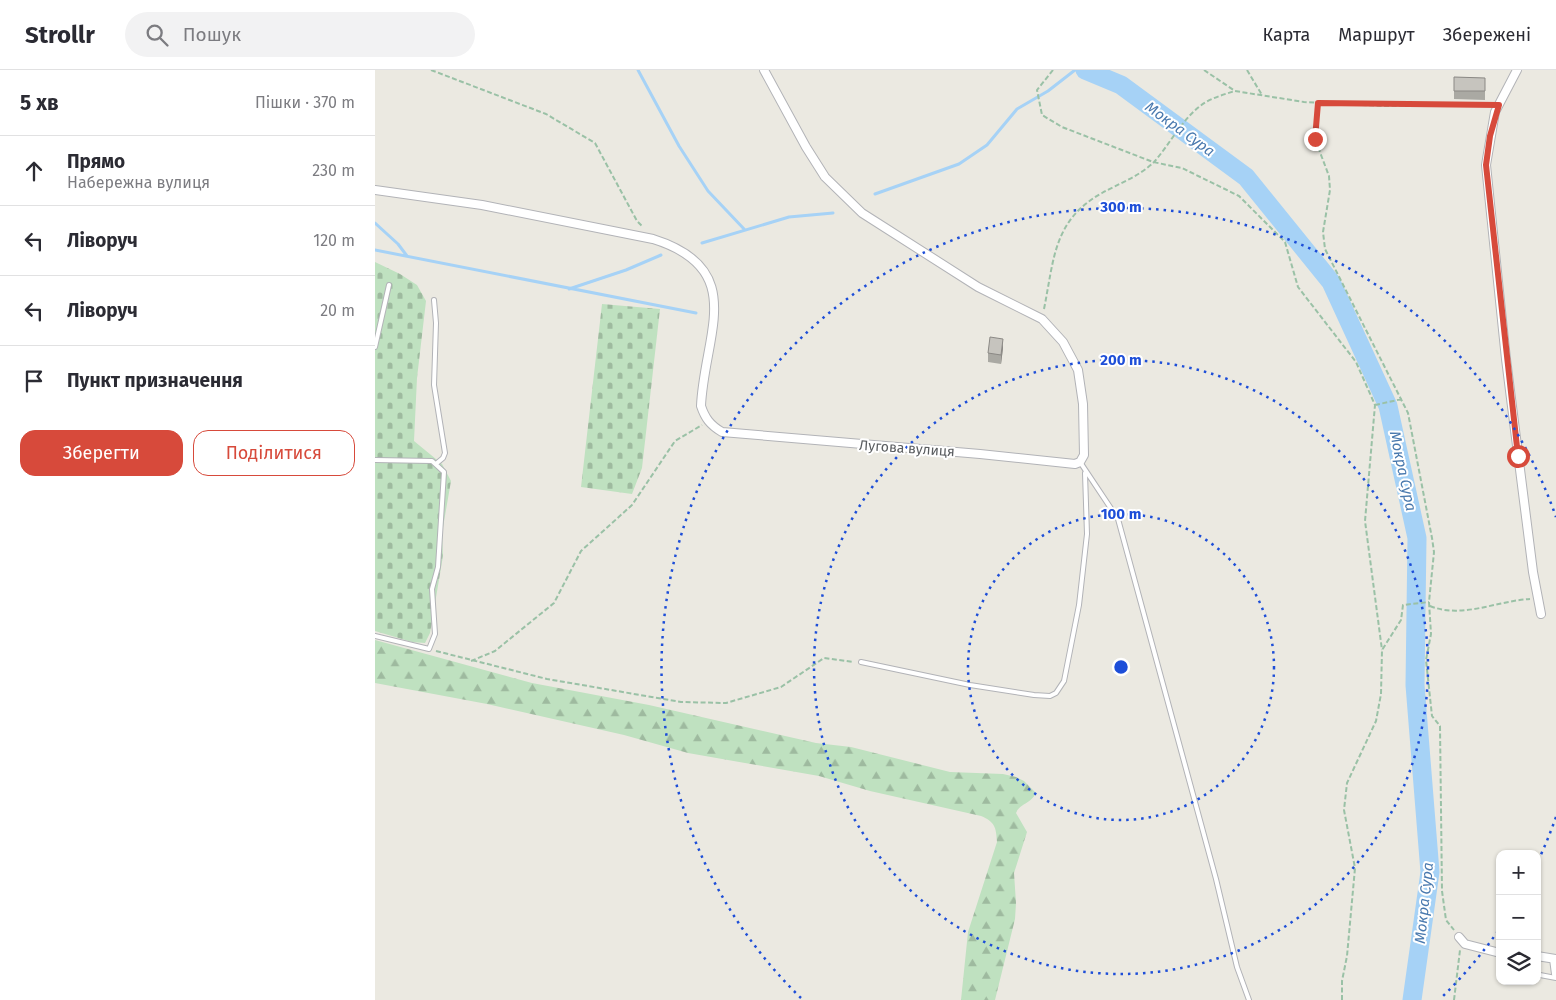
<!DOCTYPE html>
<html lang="uk">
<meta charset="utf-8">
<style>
:root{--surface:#fff;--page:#f2f2f3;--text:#2b2b33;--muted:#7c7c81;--line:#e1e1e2;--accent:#d74a3b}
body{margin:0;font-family:"Fira Sans",sans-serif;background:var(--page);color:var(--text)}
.controls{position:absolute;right:15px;bottom:15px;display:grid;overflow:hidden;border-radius:10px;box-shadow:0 1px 4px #0004}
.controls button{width:45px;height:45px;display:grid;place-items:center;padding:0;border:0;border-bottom:1px solid var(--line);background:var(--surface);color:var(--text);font:25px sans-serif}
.stop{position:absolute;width:15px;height:15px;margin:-11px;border:4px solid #d74a3b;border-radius:50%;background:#fff}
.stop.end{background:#d74a3b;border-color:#fff;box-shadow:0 1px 5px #0008}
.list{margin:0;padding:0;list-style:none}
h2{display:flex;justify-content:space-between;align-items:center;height:65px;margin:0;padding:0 20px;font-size:21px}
h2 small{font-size:16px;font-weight:400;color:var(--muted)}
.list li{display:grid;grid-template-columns:32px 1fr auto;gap:15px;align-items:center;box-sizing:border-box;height:70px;padding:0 20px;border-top:1px solid var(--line)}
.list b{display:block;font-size:19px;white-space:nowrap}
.list p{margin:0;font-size:16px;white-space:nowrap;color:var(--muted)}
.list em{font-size:16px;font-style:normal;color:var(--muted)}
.actions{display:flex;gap:10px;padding:15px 20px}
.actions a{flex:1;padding:11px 0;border:1px solid var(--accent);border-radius:15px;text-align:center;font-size:18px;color:var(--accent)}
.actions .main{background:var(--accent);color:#fff}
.icon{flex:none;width:28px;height:28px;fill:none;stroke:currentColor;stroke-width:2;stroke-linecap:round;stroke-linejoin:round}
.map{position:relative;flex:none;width:1181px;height:930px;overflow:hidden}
header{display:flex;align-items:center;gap:30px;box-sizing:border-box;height:70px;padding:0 25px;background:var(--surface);border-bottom:1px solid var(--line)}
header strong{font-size:24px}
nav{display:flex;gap:28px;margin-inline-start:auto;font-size:18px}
.search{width:350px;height:45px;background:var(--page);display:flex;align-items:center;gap:12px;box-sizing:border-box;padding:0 18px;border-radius:28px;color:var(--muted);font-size:19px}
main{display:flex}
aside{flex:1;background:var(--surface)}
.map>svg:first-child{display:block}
</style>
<header>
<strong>Strollr</strong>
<div class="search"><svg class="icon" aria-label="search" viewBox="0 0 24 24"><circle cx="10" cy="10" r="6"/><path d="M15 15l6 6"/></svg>Пошук</div>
<nav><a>Карта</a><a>Маршрут</a><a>Збережені</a></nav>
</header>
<main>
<aside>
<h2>5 хв<small>Пішки · 370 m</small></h2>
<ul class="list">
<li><svg class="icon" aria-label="ahead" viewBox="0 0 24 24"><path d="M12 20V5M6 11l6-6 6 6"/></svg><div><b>Прямо</b><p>Набережна вулиця</p></div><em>230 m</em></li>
<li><svg class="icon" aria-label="left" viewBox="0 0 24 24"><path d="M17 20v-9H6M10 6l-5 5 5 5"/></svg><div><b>Ліворуч</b></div><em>120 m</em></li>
<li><svg class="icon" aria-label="left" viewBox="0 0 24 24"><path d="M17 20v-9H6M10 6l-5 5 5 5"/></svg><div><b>Ліворуч</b></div><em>20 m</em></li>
<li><svg class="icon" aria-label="arrive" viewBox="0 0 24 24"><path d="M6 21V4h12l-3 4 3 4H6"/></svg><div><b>Пункт призначення</b></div></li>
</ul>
<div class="actions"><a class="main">Зберегти</a><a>Поділитися</a></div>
</aside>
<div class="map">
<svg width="1181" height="930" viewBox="0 0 1181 930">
<defs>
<pattern id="forest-firs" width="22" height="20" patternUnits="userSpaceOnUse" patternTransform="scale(1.25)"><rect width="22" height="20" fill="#bfe1c0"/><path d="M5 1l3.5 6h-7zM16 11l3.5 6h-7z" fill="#9eba9f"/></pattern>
<pattern id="cemetery-stones" width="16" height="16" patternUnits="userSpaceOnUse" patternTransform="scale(1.25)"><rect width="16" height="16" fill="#bfe1c0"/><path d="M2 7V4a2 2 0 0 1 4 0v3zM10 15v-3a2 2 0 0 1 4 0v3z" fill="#9eba9f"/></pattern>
</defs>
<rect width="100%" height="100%" fill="#ebe9e1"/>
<path fill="url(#forest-firs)" d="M 0,570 L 157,613 L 274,635 L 441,673 L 476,677 L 575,702 L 628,704 L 641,707 L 649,711 L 661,723 C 656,734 645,733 641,743 L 652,762 L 639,803 L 641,833 L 640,849 L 620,930 L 586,930 L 593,862 L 622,772 C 621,757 620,752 606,746 L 495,721 L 444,706 L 313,683 L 249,665 L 112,634 L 0,613 Z"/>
<path fill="url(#cemetery-stones)" d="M 0,192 L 25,204 L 42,215 L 51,231 L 42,308 L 39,371 L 67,394 L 76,411 L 67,463 L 68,486 L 55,563 L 50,573 L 37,572 L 0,561 Z
M 227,234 L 285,239 L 267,398 L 257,424 L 206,417 Z"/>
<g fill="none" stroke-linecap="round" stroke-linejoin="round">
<path stroke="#a6d2f6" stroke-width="3" d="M 263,0 L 304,76 L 333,121 L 370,160
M 500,124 L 584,94 L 612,75 L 642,39 L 673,21 L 700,0
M 0,153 L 23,174 L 32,186
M 327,173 L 414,147 L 458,143
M 0,180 L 321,243
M 194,219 L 251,200 L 286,185"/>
<path stroke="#a6d2f6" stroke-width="19" d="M 710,0 L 746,15 L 871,107 L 956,212 L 1013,336 L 1042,468 L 1040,615 L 1055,802 L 1037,930"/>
<defs>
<path id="lane" d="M 59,230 L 61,253 L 59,315 L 70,383 L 68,388 L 62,393
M 0,277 L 14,215
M 0,390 L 57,391 L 69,402 L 63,497 L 57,519 L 60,564 L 54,579 L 0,566
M 705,392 L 743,449 L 841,809 L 862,897 L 874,930
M 486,592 L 595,615 L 659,625 L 675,626 L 681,623 L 689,611 L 704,535 L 712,464 L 710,403
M 1165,905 L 1181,908"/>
<path id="street" d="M 1142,0 L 1120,42 L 1111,95 L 1131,289 L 1158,502 L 1166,544
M 0,120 L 107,135 L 278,169 C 374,199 329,265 326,336 C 330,348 335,355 347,362 L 605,384 L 700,394 L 705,392 L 709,385 L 708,334 L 703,300 L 688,272 L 667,249 L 603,217 L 487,143 L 450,107 L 431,77 L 389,0
M 1084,867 L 1090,874 L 1125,883
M 1162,886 L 1181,889
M 1179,889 L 1181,904"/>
</defs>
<use href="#lane" stroke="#b2b3b7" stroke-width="6"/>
<use href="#street" stroke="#b2b3b7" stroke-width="10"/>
<path stroke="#9ac1a6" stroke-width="2" stroke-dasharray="5 2.5" stroke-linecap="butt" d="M 56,0 L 171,44 L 220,73 L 262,151 L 268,157
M 678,0 L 662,20 L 667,45 L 687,57 L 778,92 L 807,98 L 864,126 L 910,172 L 923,217 L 981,292 L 1000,335 L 990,451 L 1007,580
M 829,0 L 860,21 L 929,32 L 1009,36 L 1114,35
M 872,0 L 887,25
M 943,33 L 940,69 L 954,106 L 955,120 L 948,162 L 950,179 L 1033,343 L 1057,468 L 1059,482 L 1054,532 L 1056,564 L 1051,590 L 1057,646 L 1065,656 L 1067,821 L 1071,850 L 1079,860
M 669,239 C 679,190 678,150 727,123 C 743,114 765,106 779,92 C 796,73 809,45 831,32 C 840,27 850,24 860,21
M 1000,335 L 1027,329
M 1055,536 C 1087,549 1121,531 1155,529
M 61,581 L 172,609 L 306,632 L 351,633 L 406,617 L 449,588 L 479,592
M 96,591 L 120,581 L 179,533 L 206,481 L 257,435 L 300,371 L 327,355
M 967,930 L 967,911 L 972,886 L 980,798 L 969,740 L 972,713 L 1001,651 L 1006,624 L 1007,580 L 1026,550 L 1028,535 L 1054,532
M 1079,930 L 1085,880"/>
<use href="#lane" stroke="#fff" stroke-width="4"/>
<use href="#street" stroke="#fff" stroke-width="8"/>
</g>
<path fill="#aaa9a3" d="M 1079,7 L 1110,8 L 1110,30 L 1079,29 Z
M 628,278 L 626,294 L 613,292 L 613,283 Z"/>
<path fill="#8b8985" d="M 628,269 L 628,278 L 626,294 L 626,285 Z"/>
<path fill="#c6c4be" stroke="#8b8985" d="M 1079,7 L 1110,8 L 1110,21 L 1079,21 Z
M 615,267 L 628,269 L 626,285 L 613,283 Z"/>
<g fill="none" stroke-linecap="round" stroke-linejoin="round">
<path stroke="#d74a3b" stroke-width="6" d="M 940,69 L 943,33 L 1124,35 L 1115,66 L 1111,95 L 1143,386"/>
</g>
<g fill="none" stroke="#1d4ed8" stroke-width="2.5" stroke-dasharray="2.5 5">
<circle cx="746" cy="597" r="153"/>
<circle cx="746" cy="597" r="307"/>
<path d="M1181 747A460 460 0 0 1 1163 791M1123 861A460 460 0 0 1 1066 928M426 928A460 460 0 1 1 1181 447"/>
</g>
<g text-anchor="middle" stroke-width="4" stroke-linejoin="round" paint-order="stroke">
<g font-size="14" fill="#5a5d60" stroke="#fff">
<text transform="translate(532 378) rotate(4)" y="5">Лугова вулиця</text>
</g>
<g font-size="15" font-style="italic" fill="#4979ae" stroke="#fff">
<text transform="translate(805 59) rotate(36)" y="5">Мокра Сура</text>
<text transform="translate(1028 401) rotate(78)" y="5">Мокра Сура</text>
<text transform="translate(1049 833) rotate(-84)" y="5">Мокра Сура</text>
</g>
</g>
<circle cx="746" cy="597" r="8" fill="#1d4ed8" stroke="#fff" stroke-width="2.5"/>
<g font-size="15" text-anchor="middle" font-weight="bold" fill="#1d4ed8" stroke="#fff" stroke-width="4" stroke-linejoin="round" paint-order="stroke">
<text x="746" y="142">300 m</text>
<text x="746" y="295">200 m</text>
<text x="746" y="449">100 m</text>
</g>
</svg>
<div class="controls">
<button>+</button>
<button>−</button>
<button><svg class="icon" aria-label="layers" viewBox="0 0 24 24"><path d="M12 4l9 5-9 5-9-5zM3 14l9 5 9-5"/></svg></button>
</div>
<div class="stop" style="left:1143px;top:386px"></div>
<div class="stop end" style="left:940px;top:69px"></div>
</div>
</main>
